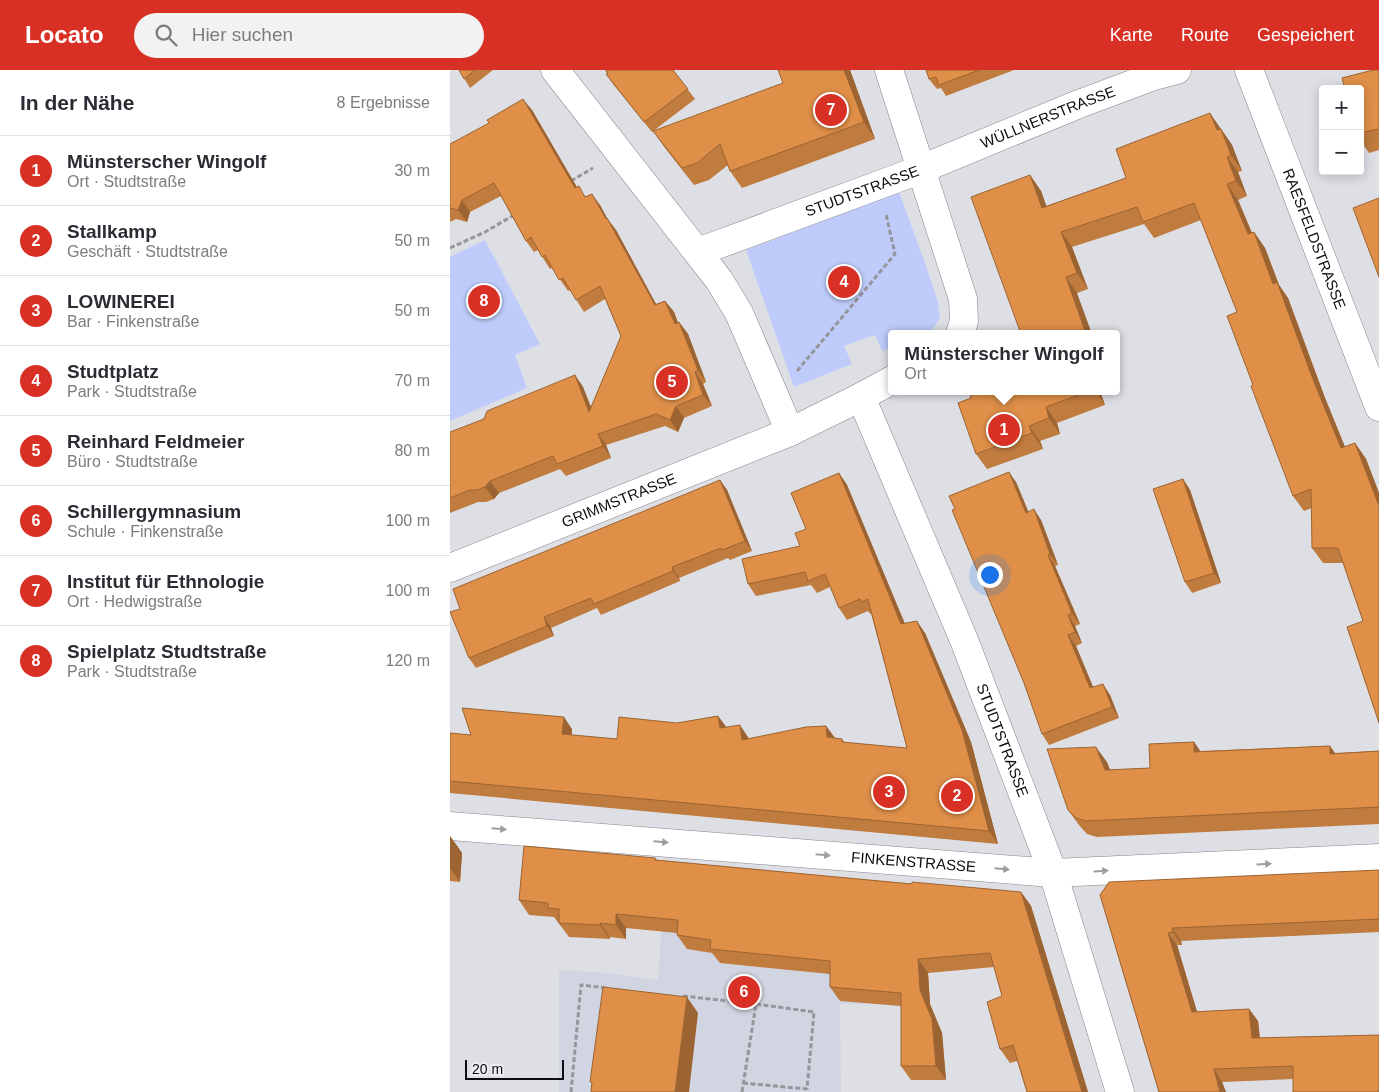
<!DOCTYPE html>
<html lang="de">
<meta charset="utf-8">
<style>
:root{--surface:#fff;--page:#f2f2f3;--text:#2b2b33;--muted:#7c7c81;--line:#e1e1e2;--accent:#d93025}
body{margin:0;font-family:Arial,sans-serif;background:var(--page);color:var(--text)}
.controls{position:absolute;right:15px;top:15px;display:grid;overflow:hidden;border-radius:5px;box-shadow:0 2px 12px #0003}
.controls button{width:45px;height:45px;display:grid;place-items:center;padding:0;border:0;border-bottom:1px solid var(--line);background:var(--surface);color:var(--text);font:25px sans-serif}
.scale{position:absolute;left:15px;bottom:12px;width:99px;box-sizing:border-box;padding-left:5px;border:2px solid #0d0d0f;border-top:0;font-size:14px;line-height:18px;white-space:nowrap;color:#0d0d0f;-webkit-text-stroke:4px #ebedf2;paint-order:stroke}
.you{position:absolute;left:539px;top:504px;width:18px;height:18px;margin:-12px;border:4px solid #fff;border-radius:50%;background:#1a73e8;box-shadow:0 0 0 8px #1a73e833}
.badge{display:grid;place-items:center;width:32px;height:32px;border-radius:50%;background:var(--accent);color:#fff;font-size:16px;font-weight:700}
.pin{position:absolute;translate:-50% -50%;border:2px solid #fff;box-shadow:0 1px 5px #0006}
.popup{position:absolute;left:438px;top:260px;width:232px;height:65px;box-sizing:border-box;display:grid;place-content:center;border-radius:5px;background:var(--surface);filter:drop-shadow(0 1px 4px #0005);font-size:16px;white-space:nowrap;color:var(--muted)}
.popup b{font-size:19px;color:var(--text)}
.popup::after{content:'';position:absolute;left:50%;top:100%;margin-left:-10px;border:10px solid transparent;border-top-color:var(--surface)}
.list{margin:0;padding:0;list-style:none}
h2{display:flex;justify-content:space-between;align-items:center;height:65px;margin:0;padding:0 20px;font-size:21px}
h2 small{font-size:16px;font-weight:400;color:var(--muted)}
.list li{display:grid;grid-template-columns:32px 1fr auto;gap:15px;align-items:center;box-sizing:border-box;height:70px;padding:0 20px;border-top:1px solid var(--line)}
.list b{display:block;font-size:19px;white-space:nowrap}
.list p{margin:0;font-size:16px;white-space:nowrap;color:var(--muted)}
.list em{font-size:16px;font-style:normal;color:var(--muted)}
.icon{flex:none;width:28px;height:28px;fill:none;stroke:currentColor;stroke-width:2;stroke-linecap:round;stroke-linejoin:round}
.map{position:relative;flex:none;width:929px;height:1022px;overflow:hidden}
header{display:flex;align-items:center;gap:30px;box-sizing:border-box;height:70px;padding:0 25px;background:var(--accent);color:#fff}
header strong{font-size:24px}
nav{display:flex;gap:28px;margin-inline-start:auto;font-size:18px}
.search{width:350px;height:45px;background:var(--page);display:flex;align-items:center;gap:12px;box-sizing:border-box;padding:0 18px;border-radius:28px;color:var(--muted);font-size:19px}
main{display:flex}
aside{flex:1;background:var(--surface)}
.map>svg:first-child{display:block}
</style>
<header>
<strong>Locato</strong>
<div class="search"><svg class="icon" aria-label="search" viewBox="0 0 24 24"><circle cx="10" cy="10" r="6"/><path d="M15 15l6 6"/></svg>Hier suchen</div>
<nav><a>Karte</a><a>Route</a><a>Gespeichert</a></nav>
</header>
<main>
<aside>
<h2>In der Nähe<small>8 Ergebnisse</small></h2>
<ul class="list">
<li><span class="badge">1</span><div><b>Münsterscher Wingolf</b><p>Ort · Studtstraße</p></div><em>30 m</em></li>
<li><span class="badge">2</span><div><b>Stallkamp</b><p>Geschäft · Studtstraße</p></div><em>50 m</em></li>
<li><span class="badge">3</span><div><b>LOWINEREI</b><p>Bar · Finkenstraße</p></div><em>50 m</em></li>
<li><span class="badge">4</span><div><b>Studtplatz</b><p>Park · Studtstraße</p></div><em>70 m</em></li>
<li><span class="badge">5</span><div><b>Reinhard Feldmeier</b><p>Büro · Studtstraße</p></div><em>80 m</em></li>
<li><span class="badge">6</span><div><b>Schillergymnasium</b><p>Schule · Finkenstraße</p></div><em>100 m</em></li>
<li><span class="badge">7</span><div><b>Institut für Ethnologie</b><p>Ort · Hedwigstraße</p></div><em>100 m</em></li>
<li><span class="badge">8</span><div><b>Spielplatz Studtstraße</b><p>Park · Studtstraße</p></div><em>120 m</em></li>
</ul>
</aside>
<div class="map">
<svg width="929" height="1022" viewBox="0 0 929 1022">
<rect width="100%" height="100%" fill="#dedfe5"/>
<path fill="#d1d4e1" d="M 215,804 L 481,939 L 428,934 L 390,934 L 391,1022 L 109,1022 L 109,900 L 159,903 L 208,910 Z"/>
<path fill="#bfccfb" d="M 449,122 L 476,196 L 488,232 L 490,249 L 480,262 L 475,264 L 442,264 L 441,278 L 432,281 L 425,265 L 394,276 L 402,294 L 344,317 L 296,180 Z
M 35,170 L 90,274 L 65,285 L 77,318 L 0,351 L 0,187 Z"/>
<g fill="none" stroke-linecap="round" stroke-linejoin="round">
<defs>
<g id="minor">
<path id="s1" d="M 105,0 L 269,210 L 289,243 L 340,362 L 411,327 L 514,570 L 603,803 L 670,1022"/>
<path d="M 439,0 L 513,229 L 514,251 L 510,264"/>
<path id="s2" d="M 799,0 L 929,337"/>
<path id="s3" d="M 248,182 L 464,102 L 629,34 L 704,6 L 727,0"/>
<path d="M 411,327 L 442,310"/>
<path id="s4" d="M 0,498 L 340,362"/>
<path id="s5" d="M 0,756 L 603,803 L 929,788"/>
</g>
</defs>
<use href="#minor" stroke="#85868c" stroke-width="29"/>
<path stroke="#95969a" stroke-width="3" stroke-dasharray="5 2.5" stroke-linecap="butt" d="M 121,111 L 143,98
M 0,178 L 35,162 L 64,145
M 347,301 L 445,184 L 436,144
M 233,926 L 306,934 L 292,1022
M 306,934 L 364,942 L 357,1019
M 293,1013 L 357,1019 L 357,1022
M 121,1022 L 131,915 L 157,918"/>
<use href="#minor" stroke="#fff" stroke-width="28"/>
</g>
<path fill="#c07b3e" d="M 9,0 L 43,0 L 20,18 Z
M 155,0 L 223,0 L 245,29 L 202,62 L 163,14 L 156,4 L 157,3 Z
M 400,0 L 425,69 L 292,118 L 280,101 L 278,95 L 259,110 L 244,115 L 215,78 L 203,61 Z
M 476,0 L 564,0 L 496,26 L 491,18 L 487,19 L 479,9 Z
M 929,0 L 929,80 L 919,83 L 910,70 L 910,19 Z
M 82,40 L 127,117 L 136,127 L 150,135 L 157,149 L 166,160 L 206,234 L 215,231 L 224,242 L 228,253 L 229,252 L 238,264 L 256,312 L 253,314 L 262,336 L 234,348 L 228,362 L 215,356 L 156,375 L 161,388 L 116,406 L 110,399 L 49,423 L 44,429 L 36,432 L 28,432 L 0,443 L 0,362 L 34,349 L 125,305 L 133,317 L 141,337 L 171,266 L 155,229 L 134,242 L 120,220 L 118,221 L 102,198 L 100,199 L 88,180 L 84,182 L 76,171 L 51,126 L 20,142 L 17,152 L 6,149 L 0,152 L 0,74 Z
M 771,59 L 782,75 L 792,101 L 788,102 L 797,126 L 788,130 L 802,163 L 804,162 L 815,178 L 829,215 L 838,228 L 875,328 L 895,377 L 905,373 L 916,389 L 929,423 L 929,653 L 913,551 L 893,493 L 873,493 L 862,478 L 862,438 L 854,441 L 843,426 L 803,315 L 787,242 L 751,150 L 704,168 L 694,154 L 622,177 L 638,219 L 627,223 L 571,264 L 580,105 L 591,121 L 596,136 L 676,108 Z
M 519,321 L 650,321 L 655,335 L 607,353 L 610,364 L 590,371 L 593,379 L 537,399 L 526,384 L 521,328 Z
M 389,403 L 397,415 L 455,554 L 475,563 L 521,672 L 548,774 L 0,723 L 0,663 L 21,665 L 122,659 L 122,665 L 167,669 L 227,653 L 268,646 L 276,657 L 298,667 L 299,669 L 376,656 L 385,668 L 392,669 L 395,673 L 457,678 L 421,543 L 420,544 L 418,541 L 397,550 L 389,538 L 380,517 L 367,523 L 361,515 L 306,526 L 298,514 L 350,476 L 356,459 Z
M 733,409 L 740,420 L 771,513 L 742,523 L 735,512 Z
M 270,410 L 277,420 L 302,481 L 280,490 L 278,488 L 229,508 L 230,511 L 151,545 L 147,538 L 101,558 L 104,566 L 26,598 L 19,588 L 10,539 Z
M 566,412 L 578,441 L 591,450 L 608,495 L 605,496 L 630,554 L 625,556 L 632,573 L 626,576 L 643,617 L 660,625 L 669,648 L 599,675 L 592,664 L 574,613 Z
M 744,672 L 750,681 L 880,676 L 885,683 L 929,681 L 929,754 L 647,767 L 637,764 L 629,755 L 618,740 L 657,692 L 660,700 L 700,698 Z
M 0,766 L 12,783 L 10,812 L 0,811 Z
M 205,788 L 207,790 L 462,814 L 571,822 L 581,836 L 638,1022 L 577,1022 L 567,991 L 560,993 L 550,979 L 552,926 L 544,897 L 478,903 L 480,934 L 492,963 L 496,1010 L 461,1010 L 451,996 L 451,936 L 390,931 L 380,917 L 380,904 L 270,893 L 262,883 L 237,879 L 227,865 L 227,863 L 176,858 L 176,869 L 160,867 L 160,869 L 119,867 L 104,847 L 79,845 L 69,830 Z
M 929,800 L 929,862 L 731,871 L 732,875 L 727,875 L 747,942 L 799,939 L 808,951 L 810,968 L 929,965 L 843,1009 L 772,1012 L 776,1022 L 709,1022 L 650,825 Z"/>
<path fill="#9c6432" d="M 394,0 L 400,0 L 425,69 L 414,52 Z
M 73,29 L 82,40 L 134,130 L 125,118 Z
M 760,43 L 782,75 L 792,101 L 781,85 L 767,60 Z
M 777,87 L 788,102 L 797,126 L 786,111 Z
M 580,105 L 591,121 L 603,154 L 592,138 Z
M 777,114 L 788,130 L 809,180 L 798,164 Z
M 142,124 L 150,135 L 161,155 L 157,148 L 166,160 L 213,247 L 205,235 Z
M 12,130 L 20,142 L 17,152 L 8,140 Z
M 611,162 L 622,177 L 638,219 L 627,203 Z
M 804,162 L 815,178 L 829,215 L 838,228 L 875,328 L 902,394 L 891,378 L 823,214 Z
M 616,207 L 627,223 L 642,264 L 636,264 Z
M 215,231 L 224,242 L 233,266 L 225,254 Z
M 229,252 L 238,264 L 256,312 L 248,300 Z
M 245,302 L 253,314 L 262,336 L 253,325 Z
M 125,305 L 133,317 L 147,353 L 139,342 Z
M 646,321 L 650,321 L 655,335 Z
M 226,336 L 234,348 L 228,362 L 220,350 Z
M 596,337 L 607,353 L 610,364 L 599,348 Z
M 579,356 L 590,371 L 593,379 L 582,363 Z
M 148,364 L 156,375 L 161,388 L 153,376 Z
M 905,373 L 916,389 L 929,423 L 929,436 Z
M 559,402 L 566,412 L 583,453 L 576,443 Z
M 389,403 L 397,415 L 460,566 L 451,554 Z
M 733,409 L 740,420 L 771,513 L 764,503 Z
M 270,410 L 277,420 L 302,481 L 295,471 Z
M 40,411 L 49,423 L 44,429 L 35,417 Z
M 584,439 L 591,450 L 608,495 L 600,484 Z
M 598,485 L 605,496 L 630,554 L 622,543 Z
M 222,497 L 229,508 L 230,511 L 223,501 Z
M 618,545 L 625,556 L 632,573 L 625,562 Z
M 94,547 L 101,558 L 104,566 L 97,556 Z
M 467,551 L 475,563 L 521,672 L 548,774 L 539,761 Z
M 618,565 L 626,576 L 648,629 L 640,618 Z
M 653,614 L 660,625 L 669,648 L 662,637 Z
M 268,646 L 277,658 L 270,658 Z
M 114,647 L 122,659 L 120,676 L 112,664 Z
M 290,655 L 298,667 L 301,682 L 292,670 Z
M 376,656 L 385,668 L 377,667 Z
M 744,672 L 755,688 L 744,682 Z
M 880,676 L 890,691 L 880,684 Z
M 646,677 L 657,692 L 666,716 L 655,700 Z
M 0,766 L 12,783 L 10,812 L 0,798 Z
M 571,822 L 581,836 L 638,1022 L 632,1022 Z
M 166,844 L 176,858 L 176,869 L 166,855 Z
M 150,853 L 160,867 L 160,869 L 150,855 Z
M 722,858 L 731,871 L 732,875 L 723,862 Z
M 718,863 L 727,875 L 751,955 L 742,942 Z
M 468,889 L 478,903 L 480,934 L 492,963 L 496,1010 L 486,996 L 470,920 Z
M 237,927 L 248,943 L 239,1022 L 225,1022 Z
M 799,939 L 808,951 L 811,981 L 802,968 Z
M 764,999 L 772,1012 L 776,1022 L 770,1022 Z"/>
<path fill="#df8f48" stroke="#9c6432" d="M 9,0 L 25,0 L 14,9 Z
M 156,0 L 223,0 L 238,19 L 194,52 L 156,4 L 158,3 Z
M 328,0 L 394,0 L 414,52 L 280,101 L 270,74 L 247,93 L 232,98 L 203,61 L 333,13 Z
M 476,0 L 529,0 L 489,15 L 486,7 L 479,9 Z
M 923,0 L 929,0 L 929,59 L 910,63 L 910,19 L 895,19 L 892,8 Z
M 73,29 L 125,118 L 129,116 L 135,127 L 142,124 L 156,149 L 157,148 L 205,235 L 215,231 L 225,254 L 229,252 L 248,300 L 245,302 L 253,325 L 226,336 L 220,350 L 206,344 L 148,364 L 153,376 L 107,394 L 103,386 L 40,411 L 35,417 L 27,420 L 20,420 L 0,428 L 0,362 L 34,349 L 37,341 L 125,305 L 139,342 L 171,266 L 150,216 L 126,230 L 113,208 L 109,210 L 95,185 L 92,187 L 81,167 L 76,171 L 44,113 L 12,130 L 8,140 L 0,138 L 0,74 L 39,53 L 37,50 Z
M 760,43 L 767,60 L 771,59 L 781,85 L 777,87 L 786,111 L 777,114 L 798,164 L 804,162 L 823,214 L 827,212 L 864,312 L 891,378 L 905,373 L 929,436 L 929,653 L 897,557 L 913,551 L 888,478 L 862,478 L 861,419 L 843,426 L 801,316 L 803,315 L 777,246 L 787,242 L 744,133 L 693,152 L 687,137 L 611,162 L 627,203 L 616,207 L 636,264 L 571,264 L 521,127 L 580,105 L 592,138 L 676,108 L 666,79 Z
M 929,128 L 929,207 L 903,138 Z
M 519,321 L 639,321 L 596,337 L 599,348 L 579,356 L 582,363 L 526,384 L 508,333 L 521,328 Z
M 559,402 L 576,443 L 584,439 L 600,484 L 598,485 L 622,543 L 618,545 L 625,562 L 618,565 L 640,618 L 653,614 L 662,637 L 592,664 L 574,613 L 502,440 L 505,439 L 499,426 Z
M 389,403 L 451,554 L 467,551 L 512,660 L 539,761 L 0,711 L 0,663 L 21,665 L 12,638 L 114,647 L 112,664 L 167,669 L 169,647 L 227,653 L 268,646 L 270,658 L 290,655 L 292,670 L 356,657 L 376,656 L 377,667 L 392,669 L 392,672 L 457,678 L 418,529 L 412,532 L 410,529 L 389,538 L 375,504 L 358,511 L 355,502 L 298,514 L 292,489 L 350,476 L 345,463 L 356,459 L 341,423 Z
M 733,409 L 764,503 L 735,512 L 703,419 Z
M 270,410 L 295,471 L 272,480 L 271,478 L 222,497 L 223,501 L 144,534 L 141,528 L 94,547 L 97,556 L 19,588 L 0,542 L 10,539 L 3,519 Z
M 744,672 L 744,682 L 880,676 L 880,684 L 929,681 L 929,737 L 636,751 L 626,748 L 618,740 L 597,679 L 646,677 L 655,700 L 700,698 L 699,674 Z
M 74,776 L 205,788 L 205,790 L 462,814 L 462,812 L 571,822 L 632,1022 L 577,1022 L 563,975 L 550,979 L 537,932 L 552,926 L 540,883 L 468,889 L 470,920 L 482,949 L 486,996 L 451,996 L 451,923 L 380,917 L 380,891 L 260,879 L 261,870 L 227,865 L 228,850 L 166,844 L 166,855 L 150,853 L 150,855 L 109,853 L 109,839 L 98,838 L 98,833 L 69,830 Z
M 929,800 L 929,849 L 722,858 L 723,862 L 718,863 L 742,942 L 799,939 L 802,968 L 929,965 L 929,1022 L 843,1022 L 843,996 L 764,999 L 770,1022 L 709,1022 L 650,825 L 659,812 Z
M 153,917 L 237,927 L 225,1022 L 141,1022 L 142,1012 L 140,1012 Z"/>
<defs><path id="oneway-solid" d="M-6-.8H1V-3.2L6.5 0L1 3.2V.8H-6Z" transform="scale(1.25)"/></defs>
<g fill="#9e9e9f">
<use href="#oneway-solid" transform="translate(49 759) rotate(5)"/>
<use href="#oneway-solid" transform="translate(211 772) rotate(5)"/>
<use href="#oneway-solid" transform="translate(373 785) rotate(5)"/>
<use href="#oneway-solid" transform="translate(814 794) rotate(-3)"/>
<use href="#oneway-solid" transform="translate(552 799) rotate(5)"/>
<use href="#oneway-solid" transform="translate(651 801) rotate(-3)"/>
</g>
<g text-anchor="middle" stroke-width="4" stroke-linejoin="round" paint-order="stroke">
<g font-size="15" fill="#0d0d0f" stroke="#ebedf2">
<text dy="5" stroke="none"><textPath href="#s3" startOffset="375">WÜLLNERSTRASSE</textPath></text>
<text dy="5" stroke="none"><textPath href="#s3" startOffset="175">STUDTSTRASSE</textPath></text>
<text dy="5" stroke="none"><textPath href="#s2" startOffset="181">RAESFELDSTRASSE</textPath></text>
<text dy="5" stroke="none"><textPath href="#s4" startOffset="182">GRIMMSTRASSE</textPath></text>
<text dy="5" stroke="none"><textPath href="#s1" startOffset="885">STUDTSTRASSE</textPath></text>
<text dy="5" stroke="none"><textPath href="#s5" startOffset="465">FINKENSTRASSE</textPath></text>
</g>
</g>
</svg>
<div class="controls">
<button>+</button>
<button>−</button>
</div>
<div class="scale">20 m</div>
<div class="you"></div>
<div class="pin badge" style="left:554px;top:360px">1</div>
<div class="popup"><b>Münsterscher Wingolf</b>Ort</div>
<div class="pin badge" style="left:507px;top:726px">2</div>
<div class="pin badge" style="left:439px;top:722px">3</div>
<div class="pin badge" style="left:394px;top:212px">4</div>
<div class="pin badge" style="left:222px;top:312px">5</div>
<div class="pin badge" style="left:294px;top:922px">6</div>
<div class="pin badge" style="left:381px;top:40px">7</div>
<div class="pin badge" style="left:34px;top:231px">8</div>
</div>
</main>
